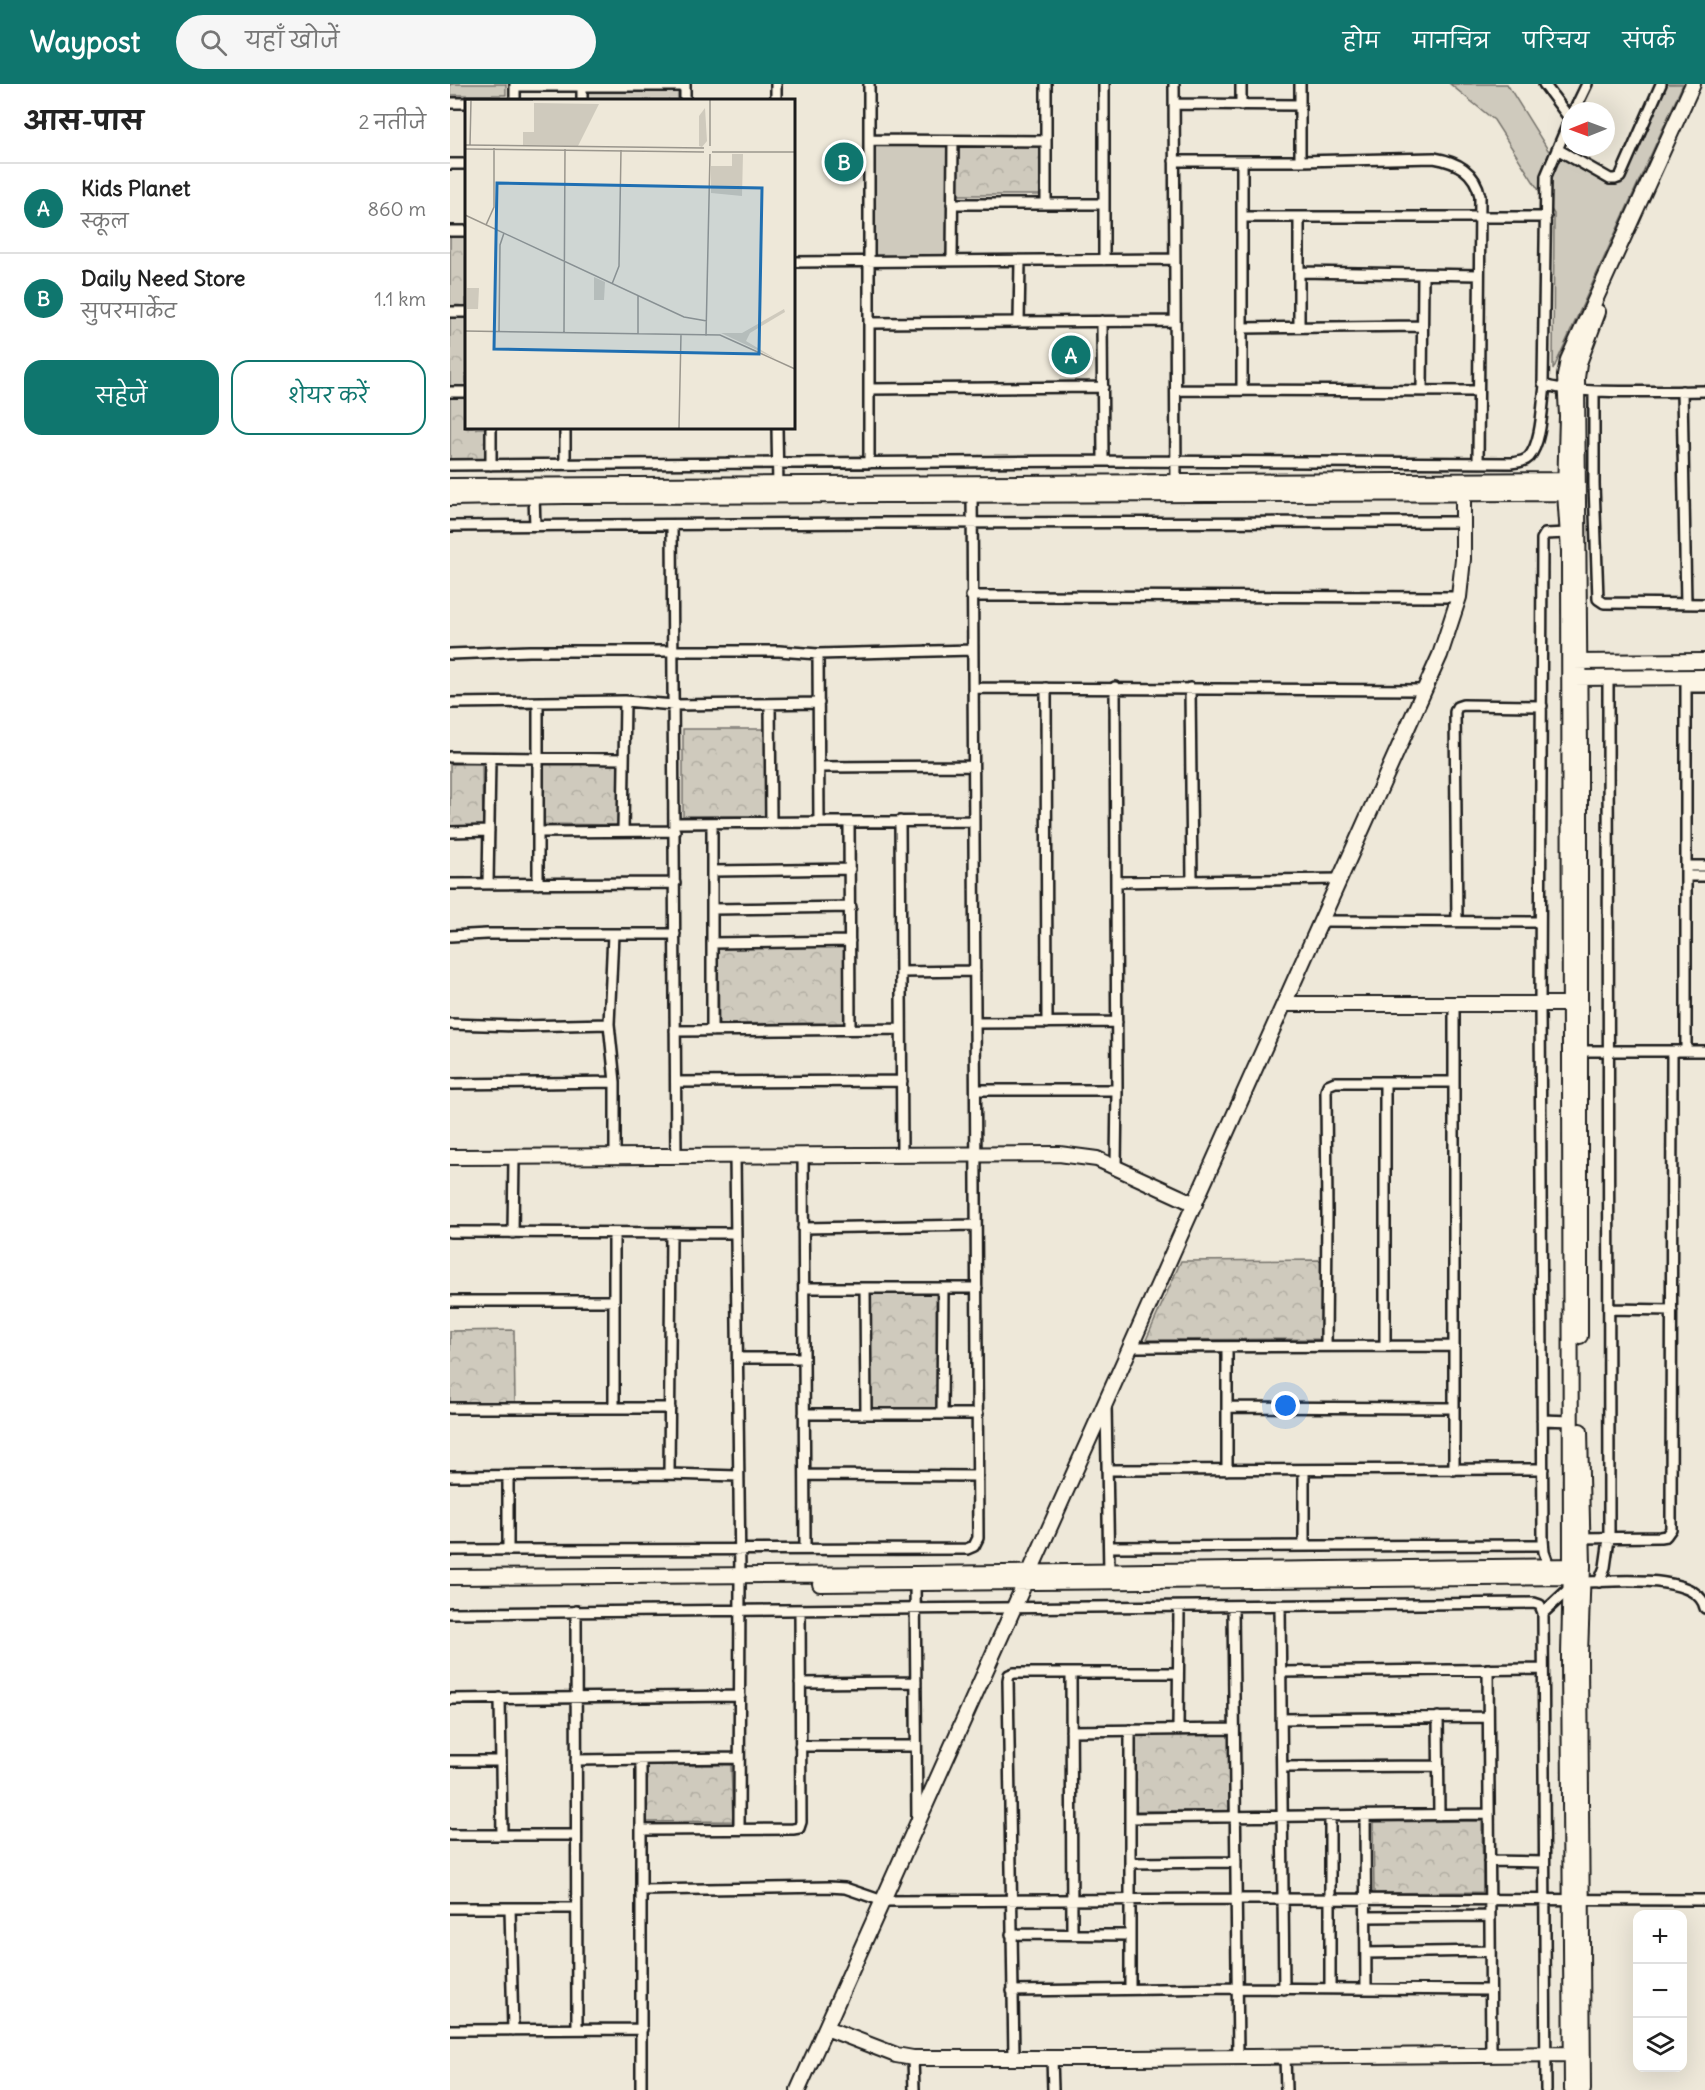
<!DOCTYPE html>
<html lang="hi">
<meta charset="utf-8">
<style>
:root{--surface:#fff;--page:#f6f6f6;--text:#222;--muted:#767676;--line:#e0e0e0;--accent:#0f766e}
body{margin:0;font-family:Delius,"Playpen Sans Deva",sans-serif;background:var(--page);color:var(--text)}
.controls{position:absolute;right:18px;bottom:18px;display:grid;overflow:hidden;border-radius:12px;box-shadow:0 6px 24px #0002}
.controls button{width:54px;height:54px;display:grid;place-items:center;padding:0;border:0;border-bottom:2px solid var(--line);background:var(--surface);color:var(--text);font:30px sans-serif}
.compass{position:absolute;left:1111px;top:18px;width:54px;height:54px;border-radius:50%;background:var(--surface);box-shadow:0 6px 24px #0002;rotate:269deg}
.you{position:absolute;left:836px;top:1322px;width:21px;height:21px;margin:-15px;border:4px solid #fff;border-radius:50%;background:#1a73e8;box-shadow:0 0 0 9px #1a73e833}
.badge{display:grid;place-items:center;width:39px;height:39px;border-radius:50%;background:var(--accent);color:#fff;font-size:20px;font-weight:700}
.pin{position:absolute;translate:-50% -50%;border:3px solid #fff;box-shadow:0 2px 6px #0006}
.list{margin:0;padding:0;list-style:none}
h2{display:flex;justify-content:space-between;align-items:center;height:78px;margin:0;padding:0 24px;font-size:26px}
h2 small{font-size:20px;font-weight:400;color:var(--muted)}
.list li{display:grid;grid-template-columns:39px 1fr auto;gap:18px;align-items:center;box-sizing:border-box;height:90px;padding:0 24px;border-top:2px solid var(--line)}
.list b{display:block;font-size:22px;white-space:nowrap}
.list p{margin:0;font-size:20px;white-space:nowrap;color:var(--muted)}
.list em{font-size:20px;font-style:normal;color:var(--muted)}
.actions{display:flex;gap:12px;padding:18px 24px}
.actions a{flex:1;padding:14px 0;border:2px solid var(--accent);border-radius:18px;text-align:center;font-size:21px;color:var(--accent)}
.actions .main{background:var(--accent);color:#fff}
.icon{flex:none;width:33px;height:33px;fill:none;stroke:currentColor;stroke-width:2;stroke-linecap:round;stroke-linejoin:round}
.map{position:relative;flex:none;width:1255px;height:2006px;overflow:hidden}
header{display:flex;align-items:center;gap:36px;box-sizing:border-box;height:84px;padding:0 30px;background:var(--accent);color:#fff}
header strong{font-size:28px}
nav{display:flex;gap:33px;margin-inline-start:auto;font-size:21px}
.search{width:420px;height:54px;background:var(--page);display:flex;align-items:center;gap:15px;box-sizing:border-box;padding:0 21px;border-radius:33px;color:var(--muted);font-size:22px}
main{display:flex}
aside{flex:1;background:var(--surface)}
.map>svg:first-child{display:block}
</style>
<header>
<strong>Waypost</strong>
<div class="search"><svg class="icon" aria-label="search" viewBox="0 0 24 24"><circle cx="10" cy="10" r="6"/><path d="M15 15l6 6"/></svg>यहाँ खोजें</div>
<nav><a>होम</a><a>मानचित्र</a><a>परिचय</a><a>संपर्क</a></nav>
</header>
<main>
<aside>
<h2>आस-पास<small>2 नतीजे</small></h2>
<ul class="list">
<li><span class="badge">A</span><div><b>Kids Planet</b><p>स्कूल</p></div><em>860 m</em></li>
<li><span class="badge">B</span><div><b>Daily Need Store</b><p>सुपरमार्केट</p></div><em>1.1 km</em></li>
</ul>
<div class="actions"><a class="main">सहेजें</a><a>शेयर करें</a></div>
</aside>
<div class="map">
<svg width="1255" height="2006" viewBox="0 0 1255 2006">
<defs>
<pattern id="park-crowns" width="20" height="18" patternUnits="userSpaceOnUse" patternTransform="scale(1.5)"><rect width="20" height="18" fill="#cfcabd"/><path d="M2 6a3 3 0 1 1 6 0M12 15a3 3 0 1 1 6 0" fill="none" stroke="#b1ada2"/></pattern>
</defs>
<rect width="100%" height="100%" fill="#eee8d9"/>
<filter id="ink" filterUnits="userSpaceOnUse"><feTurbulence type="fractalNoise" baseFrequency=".0167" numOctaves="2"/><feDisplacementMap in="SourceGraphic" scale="12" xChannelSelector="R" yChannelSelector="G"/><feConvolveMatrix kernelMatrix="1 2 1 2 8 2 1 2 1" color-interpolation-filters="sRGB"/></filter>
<g filter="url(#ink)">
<path fill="#cfcabd" stroke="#76736c" stroke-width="1.5" d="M 0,0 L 56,0 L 56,11 L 0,11 Z
M 1000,0 L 1057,0 L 1098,66 L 1158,101 L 1171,100 L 1216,0 L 1233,0 L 1103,286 L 1104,130 L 1044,36 Z
M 425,61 L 499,62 L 498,172 L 425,173 Z"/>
<path fill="url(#park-crowns)" stroke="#76736c" stroke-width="1.5" d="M 137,5 L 228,5 L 228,16 L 137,16 Z
M 505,58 L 592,58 L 592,111 L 506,111 Z
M 0,147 L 16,147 L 16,344 L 42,344 L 41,381 L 0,381 Z
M 233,645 L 316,645 L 316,732 L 233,732 Z
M 0,680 L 32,680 L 33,742 L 0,742 Z
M 93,680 L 168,680 L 168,741 L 92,740 Z
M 394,863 L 394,939 L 269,940 L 268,864 Z
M 871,1176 L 871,1255 L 696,1256 L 731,1177 Z
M 421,1210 L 486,1210 L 487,1324 L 421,1324 Z
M 64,1246 L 65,1318 L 0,1319 L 0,1247 Z
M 685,1650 L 779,1651 L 779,1727 L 685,1727 Z
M 196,1681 L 281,1681 L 283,1737 L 196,1738 Z
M 1032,1737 L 1033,1808 L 924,1809 L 923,1738 Z"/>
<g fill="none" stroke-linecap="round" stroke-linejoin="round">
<defs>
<path id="street" d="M 235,0 L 235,16
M 326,0 L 326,16
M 419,0 L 419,379
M 654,0 L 654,176
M 724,0 L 726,403
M 1094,0 L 1120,35
M 65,2 L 235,2
M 65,16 L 65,0
M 132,16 L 132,2
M 0,19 L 16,19
M 724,20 L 850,21
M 791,21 L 791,0
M 1124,27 L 1137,0
M 1120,35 L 1096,92 L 1093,299 C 1104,311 1231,307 1255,307
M 419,56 L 596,57
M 1107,65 L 1160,95 L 1165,95 L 1170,93 L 1211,0
M 724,77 L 850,77 L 984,74 C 1007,78 1025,87 1030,112 L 1028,379
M 850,77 L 850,0
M 0,80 L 16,80
M 502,120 L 654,120
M 596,120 L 596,0
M 792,133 L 1096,133
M 0,147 L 16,147
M 502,177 L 503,57
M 344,178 L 725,175
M 849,188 L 1029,191
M 0,228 L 16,228
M 652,237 L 653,377
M 569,238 L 570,177
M 419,239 L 725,237
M 849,243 L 849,133
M 792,244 L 972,242
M 419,305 L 653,303
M 726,306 L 1028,307
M 792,306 L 792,77
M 972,306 L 973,190
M 1144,307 L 1144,400 L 1148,515 L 1154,519 L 1255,520
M 1232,307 L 1236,520
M 0,308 L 16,308
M 115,344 L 115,380
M 327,344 L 328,404
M 0,381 L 653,377 L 1061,379 C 1068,378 1074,378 1079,373 C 1092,358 1092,321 1095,302
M 41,381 L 41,344
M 84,413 L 85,441
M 222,441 L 226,1072
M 0,442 L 429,439 L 1013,438
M 521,512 L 1009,513
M 0,570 L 79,567 L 329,567 L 368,570 L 522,566
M 368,570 L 369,738
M 1236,593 L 1236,967
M 665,603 L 667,1006 L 666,1082
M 1236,603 L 1255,603
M 523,604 L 975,606
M 596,604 L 597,939
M 740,604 L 742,797
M 0,619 L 175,617 L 224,621 L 369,619
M 88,619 L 88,800
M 320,620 L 321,739
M 0,673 L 174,675
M 369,683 L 523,682
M 450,737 L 452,1071
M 399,738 L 400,945
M 225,739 L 524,737
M 262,739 L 262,947
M 173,747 L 175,617
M 0,748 L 39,747
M 89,748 L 225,747
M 1237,782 L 1255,782
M 262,787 L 400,785
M 1237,792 L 1255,792
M 666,798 L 891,795
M 0,800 L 225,799
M 38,800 L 40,674
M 262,825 L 401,823
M 872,837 L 1090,838
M 1007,837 L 1005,628 L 1007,623 L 1013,621 L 1092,622
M 163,850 L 159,940 L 165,998 L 165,1072
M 0,852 L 37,850 L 225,850
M 262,859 L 400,857
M 451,888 L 525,887
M 1004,920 L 1004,1386
M 525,939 L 667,938
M 0,940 L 70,942 L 159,940
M 225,947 L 451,945
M 1125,967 L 1255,967
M 226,998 L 452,997
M 0,1000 L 165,998
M 526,1006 L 667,1006
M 353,1071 L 355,1464
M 285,1072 L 290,1491 L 289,1745
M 353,1144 L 526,1141
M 0,1148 L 286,1149
M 63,1149 L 64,1073
M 354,1204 L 527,1204
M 415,1204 L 416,1330
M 0,1217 L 163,1217
M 1159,1225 L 1222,1226
M 876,1262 L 877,1131 L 876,1007 L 878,1001 L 885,998 L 1004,998
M 935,1262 L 935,998
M 680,1263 L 1003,1262
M 777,1263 L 777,1386
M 288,1274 L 354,1274
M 656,1322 L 659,1488
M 777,1323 L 1004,1324
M 0,1324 L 220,1324
M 164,1324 L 164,1149
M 354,1330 L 528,1330
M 492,1330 L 493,1204
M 1092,1336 L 1121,1337
M 659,1386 L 1093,1385
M 219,1390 L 221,1149
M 355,1391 L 528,1392
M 0,1392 L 219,1390 L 288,1392
M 58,1392 L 58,1465
M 1129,1454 L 1210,1453 L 1216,1452 L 1221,1445 L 1222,967
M 854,1462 L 854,1386
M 659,1463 L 1093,1461
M 0,1466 L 517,1465 L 524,1462 L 528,1454 L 522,406
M 1099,1482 L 1094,1468 L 1093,1455 L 1090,920 L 1092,455 L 1095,450 L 1118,449
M 465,1496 L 467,1737
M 1133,1498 C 1161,1498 1248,1488 1255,1524
M 1149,1498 L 1155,1483 L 1159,1455 L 1158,594
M 783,1523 L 788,1973
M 830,1523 L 834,1905
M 126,1527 L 127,1945
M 0,1529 L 1084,1519 L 1090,1521 L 1093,1529 L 1096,2006
M 1093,1529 L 1121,1503
M 1038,1585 L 1041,1970
M 831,1588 L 1092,1585
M 621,1590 L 622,1850
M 350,1599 L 466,1598
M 50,1614 L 52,1751
M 0,1615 L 290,1612
M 988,1633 L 989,1731
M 831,1635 L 1038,1633
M 728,1646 L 729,1524
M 621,1647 L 784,1645
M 350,1662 L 466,1662
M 126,1676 L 289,1674
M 191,1676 L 191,2006
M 0,1677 L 51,1677
M 832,1683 L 989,1682
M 915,1731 L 916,1905
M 680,1734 L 1039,1730
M 191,1746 L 343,1745 L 349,1744 L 351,1738 L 350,1526
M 0,1751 L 125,1751
M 1039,1777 L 1094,1778
M 680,1779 L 786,1778
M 191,1806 L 379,1803 L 395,1804 L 433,1817 L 786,1815 L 1255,1816
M 0,1824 L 126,1824
M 60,1824 L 63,1946
M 916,1833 L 1039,1832
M 561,1850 L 680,1851
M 916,1869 L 1040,1867
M 680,1905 L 680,1646
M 880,1905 L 880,1732
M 562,1907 L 787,1904 L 1040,1906
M 0,1946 L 192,1945
M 835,1972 L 836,2006
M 564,1973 L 558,1596 L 559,1591 L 564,1589 L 728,1589
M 463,1974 L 464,2006
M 602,1974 L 603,2006"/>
<path id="secondary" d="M 0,402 L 1116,396 L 1123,401
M 0,414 L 115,412 L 1115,409 L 1123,405
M 1121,578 L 1255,577
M 1122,594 L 1255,593
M 835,920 L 1120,920
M 0,1073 L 609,1070 L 647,1075 L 745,1120
M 1130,1252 L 1130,669 L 1127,294 L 1129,279 L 1148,228
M 1130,1347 L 1133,1482 L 1130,1571 L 1133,2006
M 0,1493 L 465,1490 L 1129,1482
M 370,1500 L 1128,1493
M 376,1944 L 446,1971 L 463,1974 L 681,1974 L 1131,1970
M 348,2006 L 990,571 L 1009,513 L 1013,475 L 1013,397
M 1122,2006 L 1119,1571 L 1121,1482 L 1119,467 L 1115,409 L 1117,332 L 1115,292 L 1118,276 L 1243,0"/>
</defs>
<use href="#street" stroke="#1c1c1c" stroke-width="14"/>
<use href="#secondary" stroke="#1c1c1c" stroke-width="18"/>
<use href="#street" stroke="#fcf5e5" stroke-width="9"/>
<use href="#secondary" stroke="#fcf5e5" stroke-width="14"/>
</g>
</g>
<g transform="translate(15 15)">
<rect width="330" height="330" fill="#eee8d9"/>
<path d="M 319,210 L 320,213 L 285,234 L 281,242 L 311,260 L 256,234 L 277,234 Z" fill="#cfcabd"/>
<path d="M 69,4 L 134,5 L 113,47 L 58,46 L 58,33 L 69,33 Z" fill="#cfcabd"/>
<path d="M 240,9 L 242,42 L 237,48 L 234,47 L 234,17 ZM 267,55 L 278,55 L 277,97 L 246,94 L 246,67 L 267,67 ZM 129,178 L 140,183 L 139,201 L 129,201 ZM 2,189 L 14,189 L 13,210 L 2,210 Z" fill="#cfcabd"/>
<path fill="none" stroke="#9a968d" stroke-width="1.5" d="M 0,1 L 68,1M 245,1 L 245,47M 0,46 L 239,49M 5,46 L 6,1M 0,50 L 239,53M 247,53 L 330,53M 0,116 L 219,218 L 242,222M 21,126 L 29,108 L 29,49M 147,185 L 154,167 L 156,51M 0,232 L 255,236 L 330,270M 34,233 L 35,146 L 39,134M 99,234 L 100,50M 173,235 L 173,197M 241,237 L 245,55M 214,329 L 216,235"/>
<path fill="#1f6fb2" fill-opacity="0.15" stroke="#1f6fb2" stroke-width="3" d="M 32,84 L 297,89 L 294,255 L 29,250 Z"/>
<rect width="330" height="330" fill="none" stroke="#1c1c1c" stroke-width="3"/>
</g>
</svg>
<div class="controls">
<button>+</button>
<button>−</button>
<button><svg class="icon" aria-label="layers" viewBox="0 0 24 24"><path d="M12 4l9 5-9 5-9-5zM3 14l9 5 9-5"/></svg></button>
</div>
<svg class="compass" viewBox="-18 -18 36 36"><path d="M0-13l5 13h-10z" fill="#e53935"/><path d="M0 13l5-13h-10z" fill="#767676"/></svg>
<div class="you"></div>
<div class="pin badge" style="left:621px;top:271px">A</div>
<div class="pin badge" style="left:394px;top:78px">B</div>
</div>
</main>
